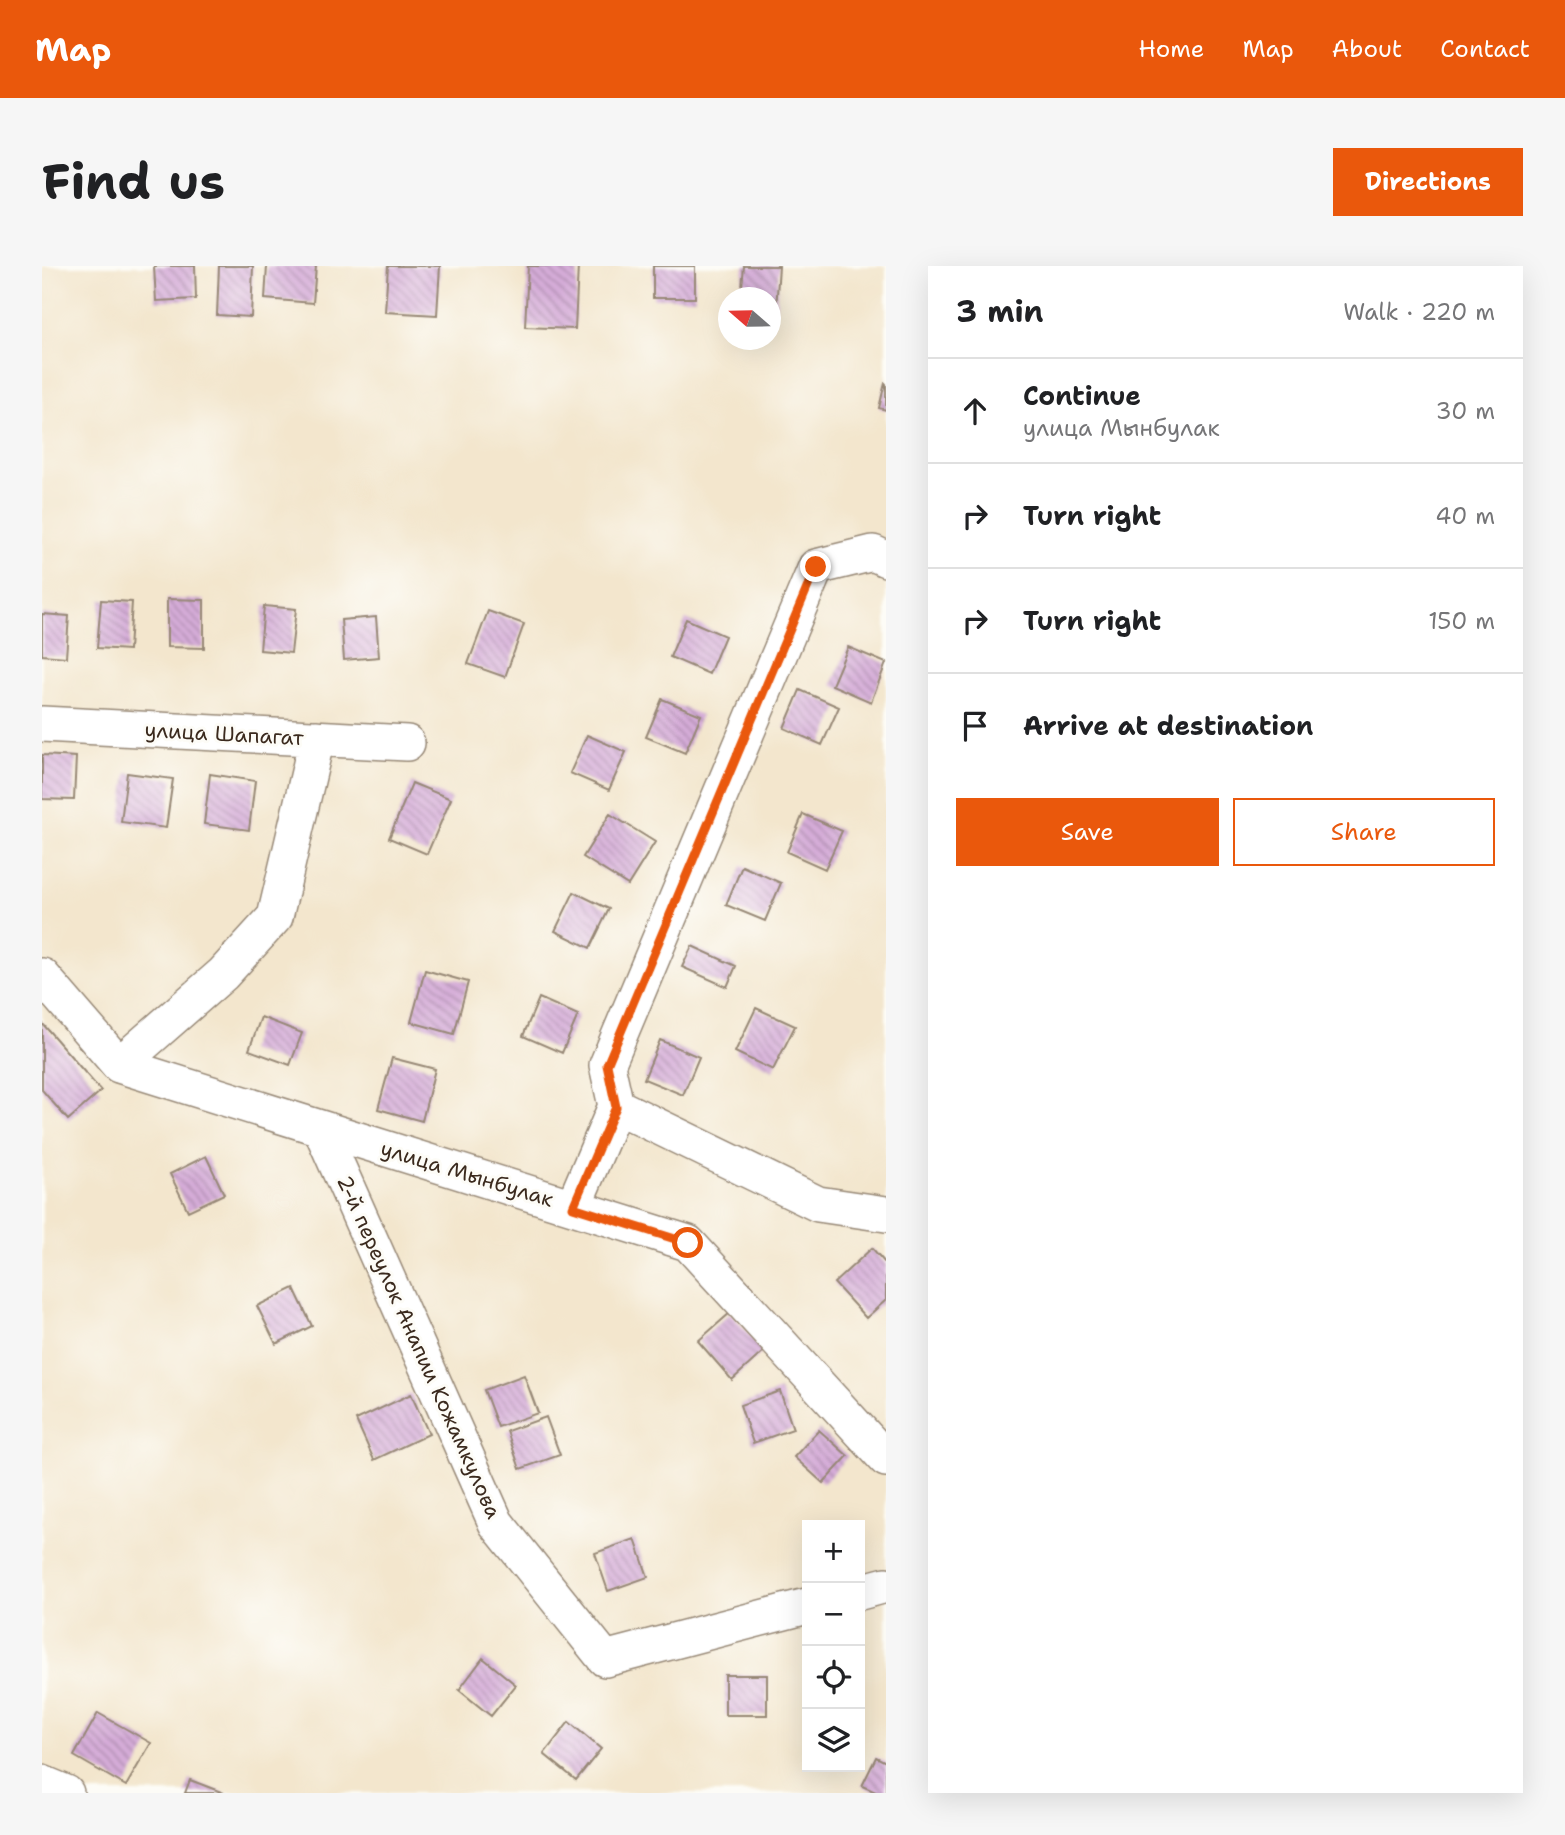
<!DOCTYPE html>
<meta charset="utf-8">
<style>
:root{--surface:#fff;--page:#f6f6f6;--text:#202124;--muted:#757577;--line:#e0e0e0;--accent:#ea580c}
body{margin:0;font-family:"Shantell Sans",sans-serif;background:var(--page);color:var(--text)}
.controls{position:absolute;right:21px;bottom:21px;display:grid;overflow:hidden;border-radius:0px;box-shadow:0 7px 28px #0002}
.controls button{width:63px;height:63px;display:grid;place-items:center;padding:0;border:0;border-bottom:2px solid var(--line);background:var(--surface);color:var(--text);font:35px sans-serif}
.compass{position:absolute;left:676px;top:21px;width:63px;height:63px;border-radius:50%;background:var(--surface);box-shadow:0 7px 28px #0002;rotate:290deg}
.stop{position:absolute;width:21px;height:21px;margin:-16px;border:5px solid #ea580c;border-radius:50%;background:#fff}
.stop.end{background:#ea580c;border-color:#fff;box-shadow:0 2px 7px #0008}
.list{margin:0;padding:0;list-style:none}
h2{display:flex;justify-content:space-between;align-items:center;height:91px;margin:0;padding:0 28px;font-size:30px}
h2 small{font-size:23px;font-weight:400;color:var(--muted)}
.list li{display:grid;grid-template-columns:46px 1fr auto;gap:21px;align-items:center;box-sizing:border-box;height:105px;padding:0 28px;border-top:2px solid var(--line)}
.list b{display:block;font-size:26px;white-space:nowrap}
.list p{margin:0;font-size:23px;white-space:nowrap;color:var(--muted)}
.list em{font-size:23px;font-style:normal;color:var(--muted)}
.actions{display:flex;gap:14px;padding:21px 28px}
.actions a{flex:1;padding:16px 0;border:2px solid var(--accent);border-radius:0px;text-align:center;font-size:24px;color:var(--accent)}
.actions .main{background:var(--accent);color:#fff}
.icon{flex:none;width:38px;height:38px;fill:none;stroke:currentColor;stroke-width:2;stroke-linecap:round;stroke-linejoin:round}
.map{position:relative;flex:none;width:844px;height:1527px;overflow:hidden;border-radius:0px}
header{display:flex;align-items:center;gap:42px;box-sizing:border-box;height:98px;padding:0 35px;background:var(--accent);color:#fff}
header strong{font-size:33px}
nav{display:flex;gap:38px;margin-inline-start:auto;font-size:24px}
.intro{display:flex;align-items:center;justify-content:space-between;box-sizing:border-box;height:168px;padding:0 42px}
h1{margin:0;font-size:49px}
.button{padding:18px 32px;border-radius:0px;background:var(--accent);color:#fff;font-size:24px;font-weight:700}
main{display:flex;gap:42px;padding:0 42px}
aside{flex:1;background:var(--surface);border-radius:0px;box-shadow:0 7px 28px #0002}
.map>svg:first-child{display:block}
</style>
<header>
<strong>Map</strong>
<nav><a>Home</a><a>Map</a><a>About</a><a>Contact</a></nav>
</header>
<div class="intro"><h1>Find us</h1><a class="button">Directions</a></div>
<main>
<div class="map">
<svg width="844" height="1527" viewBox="0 0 844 1527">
<defs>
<pattern id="building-back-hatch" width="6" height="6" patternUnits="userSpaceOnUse" patternTransform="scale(1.75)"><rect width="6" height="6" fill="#d5acd8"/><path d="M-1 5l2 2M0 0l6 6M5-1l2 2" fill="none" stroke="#ae8caf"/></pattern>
</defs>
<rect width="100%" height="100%" fill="#fdfcf7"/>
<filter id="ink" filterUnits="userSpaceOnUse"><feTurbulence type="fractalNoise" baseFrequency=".0143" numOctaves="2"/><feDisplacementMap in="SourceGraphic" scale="14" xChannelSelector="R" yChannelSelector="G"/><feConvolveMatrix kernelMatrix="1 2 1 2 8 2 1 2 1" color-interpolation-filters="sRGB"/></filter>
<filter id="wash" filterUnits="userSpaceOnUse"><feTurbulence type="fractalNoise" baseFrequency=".00686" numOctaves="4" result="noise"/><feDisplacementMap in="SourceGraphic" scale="28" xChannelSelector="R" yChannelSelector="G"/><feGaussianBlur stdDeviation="1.57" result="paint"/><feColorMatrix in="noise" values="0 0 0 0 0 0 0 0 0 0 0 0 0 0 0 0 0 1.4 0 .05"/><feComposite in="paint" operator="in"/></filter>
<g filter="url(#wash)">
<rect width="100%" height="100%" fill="#f3e6cd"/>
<g id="blocks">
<path fill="url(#building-back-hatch)" d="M 112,0 L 153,0 L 154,33 L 114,35 Z
M 177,0 L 211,0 L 209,51 L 175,49 Z
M 225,0 L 274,0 L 271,37 L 223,33 Z
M 346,0 L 398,0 L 395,49 L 343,46 Z
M 486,0 L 536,0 L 533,63 L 483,61 Z
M 611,0 L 653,0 L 653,32 L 611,32 Z
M 702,0 L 737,0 L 734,43 L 729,42 L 729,32 L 699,32 Z
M 843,117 L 844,118 L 844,144 L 837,142 Z
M 125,333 L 162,334 L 162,382 L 125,381 Z
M 59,334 L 90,336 L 87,384 L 55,382 Z
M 222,340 L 254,343 L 249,387 L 218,384 Z
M 446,345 L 482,358 L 463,411 L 426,398 Z
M 0,348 L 27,350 L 24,391 L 0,389 Z
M 334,351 L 337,391 L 302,394 L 299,354 Z
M 644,353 L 683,370 L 667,408 L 628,391 Z
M 806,381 L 844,397 L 829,436 L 790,419 Z
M 758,424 L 797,441 L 780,479 L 742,462 Z
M 620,433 L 659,449 L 643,487 L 604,471 Z
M 545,469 L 584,486 L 567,524 L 528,507 Z
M 0,489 L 34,491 L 32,534 L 0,533 Z
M 85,507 L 131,513 L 124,562 L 79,556 Z
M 168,508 L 213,515 L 207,564 L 162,558 Z
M 370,517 L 409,533 L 385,588 L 347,572 Z
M 568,548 L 613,576 L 586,619 L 541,591 Z
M 761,548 L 800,565 L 783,603 L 745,586 Z
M 700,600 L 739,617 L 723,655 L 684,639 Z
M 532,626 L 567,643 L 548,682 L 513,665 Z
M 650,680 L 694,700 L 685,721 L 640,701 Z
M 383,704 L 426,716 L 412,768 L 369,756 Z
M 497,732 L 536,749 L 520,787 L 481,770 Z
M 714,742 L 753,760 L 731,804 L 693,786 Z
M 219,751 L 260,767 L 248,799 L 207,784 Z
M 0,757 L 59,825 L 26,854 L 0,824 Z
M 618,774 L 657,791 L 641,829 L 602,813 Z
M 350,792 L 393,803 L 380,855 L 336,843 Z
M 164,890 L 182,928 L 146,945 L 128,908 Z
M 830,982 L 844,998 L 844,1034 L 824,1052 L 792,1017 Z
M 252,1022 L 270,1060 L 234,1078 L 215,1040 Z
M 688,1047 L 722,1085 L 690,1114 L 656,1075 Z
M 482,1109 L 496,1147 L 456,1161 L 442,1124 Z
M 738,1125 L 751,1163 L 711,1177 L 698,1139 Z
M 369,1128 L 387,1168 L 332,1194 L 314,1154 Z
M 504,1151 L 518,1189 L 478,1203 L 465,1165 Z
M 777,1164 L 806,1190 L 781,1217 L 752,1191 Z
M 593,1273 L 606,1311 L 566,1325 L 553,1287 Z
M 441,1392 L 474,1419 L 449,1450 L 417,1424 Z
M 683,1409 L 725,1409 L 725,1449 L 683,1449 Z
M 56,1447 L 109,1477 L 84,1520 L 32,1490 Z
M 527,1456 L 559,1483 L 534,1514 L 502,1488 Z
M 834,1491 L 844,1496 L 844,1527 L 836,1527 L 820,1520 Z
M 148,1514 L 182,1527 L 143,1527 Z"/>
</g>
</g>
<g filter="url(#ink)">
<use href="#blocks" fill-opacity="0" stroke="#978876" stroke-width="2"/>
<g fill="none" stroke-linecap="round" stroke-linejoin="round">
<defs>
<path id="minor" d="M 0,458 L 365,477
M 0,710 L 77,799 L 646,977 L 844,1193
M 77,799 L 181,708 L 233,651 L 275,472
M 574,840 L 776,938 L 844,948
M 279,863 L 454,1257 L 563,1393 L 765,1340
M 531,941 L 574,840 L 565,799 L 774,301 L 831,287 L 844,293
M 818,1326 L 844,1319
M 0,1517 L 24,1527"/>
</defs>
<use href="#minor" stroke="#978876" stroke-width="38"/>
<use href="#minor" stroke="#fff" stroke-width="35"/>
</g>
</g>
<g fill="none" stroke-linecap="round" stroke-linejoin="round" filter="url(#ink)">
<path stroke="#ea580c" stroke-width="9" d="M 646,977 L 531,941 L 574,841 L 565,799 L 774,301"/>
</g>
<g text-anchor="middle" stroke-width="6" stroke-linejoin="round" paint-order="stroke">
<g font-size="21" fill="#3b2a1e" stroke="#fdfcf7">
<text transform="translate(182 468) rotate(3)" y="7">улица Шапагат</text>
<text transform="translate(425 908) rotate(17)" y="7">улица Мынбулак</text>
<text transform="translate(377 1081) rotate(66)" y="7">2-й переулок Анапии Кожамкулова</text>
</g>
</g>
</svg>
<div class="controls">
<button>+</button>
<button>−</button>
<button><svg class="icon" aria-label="locate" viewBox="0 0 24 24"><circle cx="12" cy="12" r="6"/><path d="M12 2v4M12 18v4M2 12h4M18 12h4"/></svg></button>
<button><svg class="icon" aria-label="layers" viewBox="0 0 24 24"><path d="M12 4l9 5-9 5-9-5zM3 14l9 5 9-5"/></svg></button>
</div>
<svg class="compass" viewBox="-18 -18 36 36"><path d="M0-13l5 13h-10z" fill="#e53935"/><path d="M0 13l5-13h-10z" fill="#757577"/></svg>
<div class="stop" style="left:646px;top:977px"></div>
<div class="stop end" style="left:774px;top:301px"></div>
</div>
<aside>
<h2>3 min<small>Walk · 220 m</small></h2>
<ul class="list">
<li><svg class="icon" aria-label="ahead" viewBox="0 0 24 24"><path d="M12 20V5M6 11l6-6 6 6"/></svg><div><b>Continue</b><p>улица Мынбулак</p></div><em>30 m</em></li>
<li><svg class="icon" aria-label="right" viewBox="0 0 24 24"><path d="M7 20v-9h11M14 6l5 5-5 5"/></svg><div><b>Turn right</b></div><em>40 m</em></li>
<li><svg class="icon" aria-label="right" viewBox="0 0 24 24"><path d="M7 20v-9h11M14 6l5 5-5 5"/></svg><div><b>Turn right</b></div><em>150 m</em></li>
<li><svg class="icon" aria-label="arrive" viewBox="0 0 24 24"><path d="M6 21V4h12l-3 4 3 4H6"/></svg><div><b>Arrive at destination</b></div></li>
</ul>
<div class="actions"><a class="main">Save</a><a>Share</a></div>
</aside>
</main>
